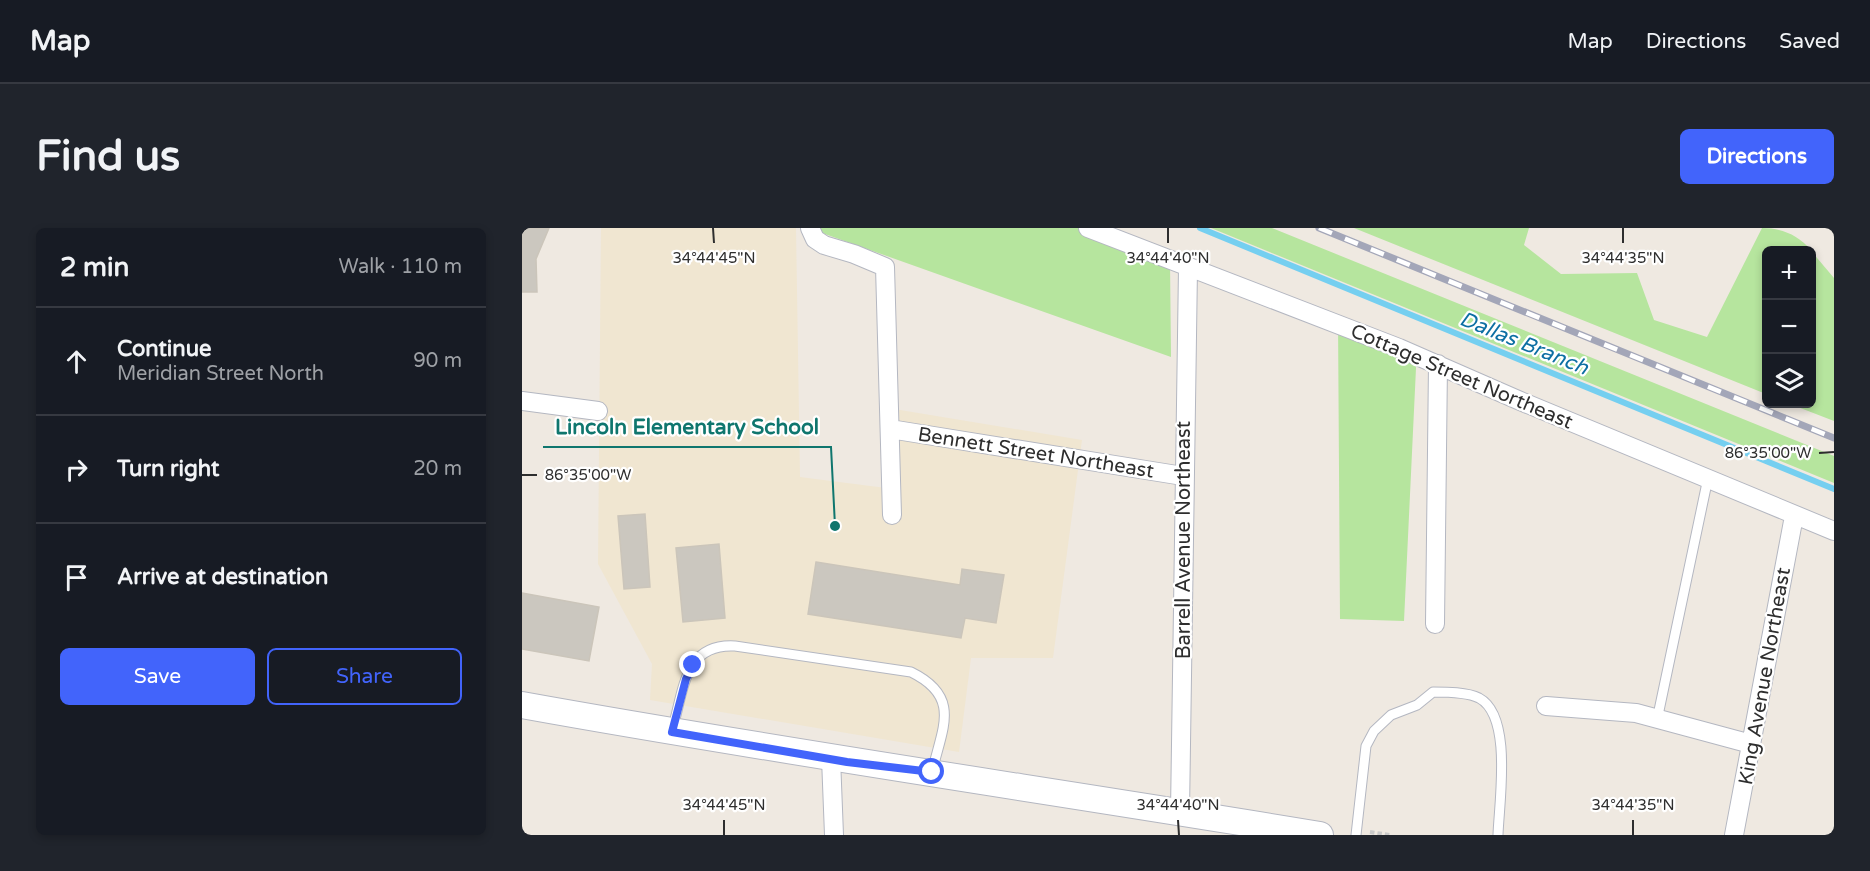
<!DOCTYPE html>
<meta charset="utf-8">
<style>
:root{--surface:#171b24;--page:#20242c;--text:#f1f3f6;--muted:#9ea1a6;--line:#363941;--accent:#4264fb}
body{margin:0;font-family:"Varela Round",sans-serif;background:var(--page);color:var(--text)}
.controls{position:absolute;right:18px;top:18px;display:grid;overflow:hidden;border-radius:9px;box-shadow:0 3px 9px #0003}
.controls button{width:54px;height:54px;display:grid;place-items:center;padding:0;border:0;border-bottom:2px solid var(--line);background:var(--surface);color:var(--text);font:30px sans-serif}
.stop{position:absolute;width:18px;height:18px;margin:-14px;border:4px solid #4264fb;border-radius:50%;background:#fff}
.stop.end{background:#4264fb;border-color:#fff;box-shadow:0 2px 6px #0008}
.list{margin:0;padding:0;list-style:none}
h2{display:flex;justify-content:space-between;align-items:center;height:78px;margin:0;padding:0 24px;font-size:26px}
h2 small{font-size:20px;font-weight:400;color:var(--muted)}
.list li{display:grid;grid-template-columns:39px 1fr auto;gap:18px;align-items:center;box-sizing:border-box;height:108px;padding:0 24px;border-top:2px solid var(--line)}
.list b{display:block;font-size:22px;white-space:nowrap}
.list p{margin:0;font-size:20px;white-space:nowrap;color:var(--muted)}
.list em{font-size:20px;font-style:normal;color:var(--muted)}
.actions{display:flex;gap:12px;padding:18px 24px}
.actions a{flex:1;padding:14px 0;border:2px solid var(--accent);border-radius:9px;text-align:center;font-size:21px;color:var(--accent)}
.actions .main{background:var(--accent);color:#fff}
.icon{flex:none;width:33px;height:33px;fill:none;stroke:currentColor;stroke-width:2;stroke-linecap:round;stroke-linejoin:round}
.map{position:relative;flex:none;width:1312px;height:607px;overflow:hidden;border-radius:9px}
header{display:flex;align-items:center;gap:36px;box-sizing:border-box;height:84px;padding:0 30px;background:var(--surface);border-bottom:2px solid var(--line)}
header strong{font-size:28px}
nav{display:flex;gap:33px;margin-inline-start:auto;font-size:21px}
.intro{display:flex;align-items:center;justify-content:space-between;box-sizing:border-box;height:144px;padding:0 36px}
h1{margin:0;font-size:42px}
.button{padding:15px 27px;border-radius:9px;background:var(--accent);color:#fff;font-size:21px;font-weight:700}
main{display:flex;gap:36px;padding:0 36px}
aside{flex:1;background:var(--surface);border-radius:9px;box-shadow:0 3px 9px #0003}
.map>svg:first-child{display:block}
</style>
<header>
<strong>Map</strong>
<nav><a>Map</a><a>Directions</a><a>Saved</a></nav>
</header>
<div class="intro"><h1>Find us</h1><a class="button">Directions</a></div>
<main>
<aside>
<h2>2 min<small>Walk · 110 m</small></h2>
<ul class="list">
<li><svg class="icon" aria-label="ahead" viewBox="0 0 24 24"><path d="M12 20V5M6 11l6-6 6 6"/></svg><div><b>Continue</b><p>Meridian Street North</p></div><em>90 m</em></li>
<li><svg class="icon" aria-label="right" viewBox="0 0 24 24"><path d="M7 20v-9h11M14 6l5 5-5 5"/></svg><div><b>Turn right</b></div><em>20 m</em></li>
<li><svg class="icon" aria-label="arrive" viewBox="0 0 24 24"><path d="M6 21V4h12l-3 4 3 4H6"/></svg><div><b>Arrive at destination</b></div></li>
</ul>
<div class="actions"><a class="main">Save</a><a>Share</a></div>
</aside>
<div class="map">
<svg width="1312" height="607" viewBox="0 0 1312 607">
<rect width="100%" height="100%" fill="#efe9e1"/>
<path fill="#f0e6d1" d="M 79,0 L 274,0 L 278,249 L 364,260 L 360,179 L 560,212 L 531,430 L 449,430 L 437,524 L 128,472 L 130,436 L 76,336 Z"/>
<path fill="#b6e59e" d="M 286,0 L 565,0 L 648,34 L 649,129 Z
M 689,0 L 750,0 L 1312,228 L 1312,255 Z
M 832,0 L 1007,0 L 1002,17 L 1039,46 L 1115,45 L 1132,92 L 1185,109 L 1240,0 C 1260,0 1276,7 1289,22 L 1244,22 L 1244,166 Z
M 1290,24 L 1312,50 L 1312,193 L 1268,176 L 1290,176 Z
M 816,91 L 895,119 L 882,393 L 818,391 Z"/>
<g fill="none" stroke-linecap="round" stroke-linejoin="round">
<path stroke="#75cff0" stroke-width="6" d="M 678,0 L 1312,261"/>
</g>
<path fill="#cbc7bf" stroke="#cbc5ba" stroke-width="1.5" d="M 0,0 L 27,0 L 14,31 L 15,64 L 0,64 Z
M 123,286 L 128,359 L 102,361 L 96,288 Z
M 197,316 L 203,390 L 161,394 L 154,320 Z
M 294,334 L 438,357 L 440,341 L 482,347 L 474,395 L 443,390 L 439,410 L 286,386 Z
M 0,365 L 77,379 L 67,433 L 0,421 Z"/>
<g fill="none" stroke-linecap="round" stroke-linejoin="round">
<defs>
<path id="lane" d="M 1135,492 L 1186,250
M 150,502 C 162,464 161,415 213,418 L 389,444 C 440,469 420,500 410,544
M 834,607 L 844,518 L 852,503 L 869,487 L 895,477 L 911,464 C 925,464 945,464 957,470 C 991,488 977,574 976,607"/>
<path id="street" d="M 288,0 L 293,11 L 302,17 L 332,26 L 363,39 L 370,287
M 566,0 L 877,120 L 996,172 L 1312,303
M 0,173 L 76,183
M 368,201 L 661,248
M 913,396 L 916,136
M 1024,478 L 1114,485 L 1229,516
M 309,530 L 312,607
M 658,584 L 666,40
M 1212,607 L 1272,288"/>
<path id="secondary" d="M 0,477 C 265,525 532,563 798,607"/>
</defs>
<use href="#lane" stroke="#b4b7c1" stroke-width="11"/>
<use href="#street" stroke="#b4b7c1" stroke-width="20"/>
<use href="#secondary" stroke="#b4b7c1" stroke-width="28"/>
<path stroke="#c9c9c9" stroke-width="4" stroke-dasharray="4.5 3" stroke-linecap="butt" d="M 848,604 L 868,607"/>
<use href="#lane" stroke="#fff" stroke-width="9"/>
<use href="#street" stroke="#fff" stroke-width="18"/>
<use href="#secondary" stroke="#fff" stroke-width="26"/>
<defs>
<path id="rail" d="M 797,0 L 1312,210"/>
</defs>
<use href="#rail" stroke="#a3a6b8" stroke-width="7"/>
<use href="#rail" stroke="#fff" stroke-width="4.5" stroke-dasharray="14" stroke-linecap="butt"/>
</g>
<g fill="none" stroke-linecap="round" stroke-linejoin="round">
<path stroke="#4264fb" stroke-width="8" d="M 171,437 L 164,451 L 150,504 L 325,534 L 410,544"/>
</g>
<path fill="none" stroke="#2e2e2e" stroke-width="2" d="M 191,0 L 192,15M 646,0 L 646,15M 1101,0 L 1101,15M 1297,225 L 1312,224M 0,247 L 15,247M 202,592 L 202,607M 656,592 L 657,607M 1111,592 L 1111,607"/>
<g text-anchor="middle" stroke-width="4.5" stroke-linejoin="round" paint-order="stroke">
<g font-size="20" fill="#2e2e2e" stroke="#fff">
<text transform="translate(940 148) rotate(23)" y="7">Cottage Street Northeast</text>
<text transform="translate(514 224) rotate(9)" y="7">Bennett Street Northeast</text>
<text transform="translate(661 312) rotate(-90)" y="7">Barrell Avenue Northeast</text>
<text transform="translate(1242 448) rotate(-80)" y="7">King Avenue Northeast</text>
</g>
<g font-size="21" font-style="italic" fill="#0d6fa3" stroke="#fff">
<text transform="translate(1002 115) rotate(22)" y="7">Dallas Branch</text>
</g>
</g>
<g font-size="15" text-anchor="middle" fill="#2e2e2e" stroke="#fff" stroke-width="4.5" stroke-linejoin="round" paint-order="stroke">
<text x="192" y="35">34°44'45"N</text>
<text x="646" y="35">34°44'40"N</text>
<text x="1101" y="35">34°44'35"N</text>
<text x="1246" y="230">86°35'00"W</text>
<text x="66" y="252">86°35'00"W</text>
<text x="202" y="582">34°44'45"N</text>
<text x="656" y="582">34°44'40"N</text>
<text x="1111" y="582">34°44'35"N</text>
</g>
<path fill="none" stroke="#0f766e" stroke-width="2" d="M313 298L309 219H21"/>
<circle fill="#0f766e" stroke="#fff" stroke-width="2" cx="313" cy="298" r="6"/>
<g font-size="21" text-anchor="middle" font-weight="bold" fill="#0f766e" stroke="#fff" stroke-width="4.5" stroke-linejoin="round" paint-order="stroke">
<text x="165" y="206">Lincoln Elementary School</text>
</g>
</svg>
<div class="controls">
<button>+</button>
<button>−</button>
<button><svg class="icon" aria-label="layers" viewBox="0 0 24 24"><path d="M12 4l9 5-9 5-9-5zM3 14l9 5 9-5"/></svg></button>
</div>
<div class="stop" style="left:410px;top:544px"></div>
<div class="stop end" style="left:171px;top:437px"></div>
</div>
</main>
